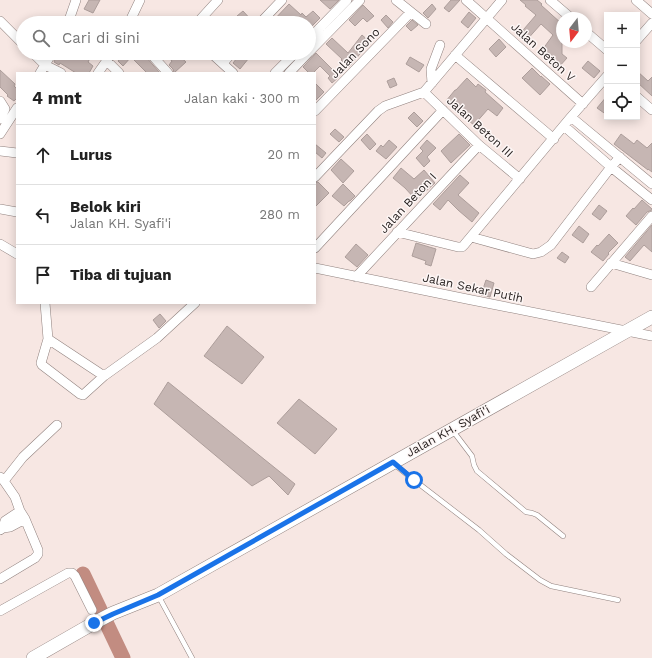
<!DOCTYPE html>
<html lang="id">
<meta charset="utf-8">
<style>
:root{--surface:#fff;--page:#f2f2f2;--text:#222;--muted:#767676;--line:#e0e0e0}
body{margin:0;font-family:"Work Sans",sans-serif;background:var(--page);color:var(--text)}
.controls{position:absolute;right:12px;top:12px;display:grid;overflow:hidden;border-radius:0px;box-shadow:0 2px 10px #0003}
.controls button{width:36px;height:36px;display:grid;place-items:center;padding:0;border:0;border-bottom:1px solid var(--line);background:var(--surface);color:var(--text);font:20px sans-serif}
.compass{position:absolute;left:556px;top:12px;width:36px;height:36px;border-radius:50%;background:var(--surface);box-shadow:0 2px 10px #0003;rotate:196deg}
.stop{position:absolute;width:12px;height:12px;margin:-9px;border:3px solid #1a73e8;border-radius:50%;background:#fff}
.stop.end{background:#1a73e8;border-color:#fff;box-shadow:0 1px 4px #0008}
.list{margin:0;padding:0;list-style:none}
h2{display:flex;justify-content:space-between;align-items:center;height:52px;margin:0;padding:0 16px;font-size:17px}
h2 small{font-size:13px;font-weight:400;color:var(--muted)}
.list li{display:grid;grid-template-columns:26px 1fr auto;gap:12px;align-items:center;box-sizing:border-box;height:60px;padding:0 16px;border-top:1px solid var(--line)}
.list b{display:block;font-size:15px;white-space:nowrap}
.list p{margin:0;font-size:13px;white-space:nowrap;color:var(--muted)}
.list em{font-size:13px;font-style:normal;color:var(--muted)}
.icon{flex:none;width:22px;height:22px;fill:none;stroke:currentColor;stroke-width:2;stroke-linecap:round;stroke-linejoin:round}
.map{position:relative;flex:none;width:652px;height:658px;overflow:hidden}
.search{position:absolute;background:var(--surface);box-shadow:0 2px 10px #0003;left:16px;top:16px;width:300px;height:44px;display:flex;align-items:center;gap:10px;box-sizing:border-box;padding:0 14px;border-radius:22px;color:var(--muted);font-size:15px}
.panel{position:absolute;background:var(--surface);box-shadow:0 2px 10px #0003;left:16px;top:72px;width:300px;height:232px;border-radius:0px}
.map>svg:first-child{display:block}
</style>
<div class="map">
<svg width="652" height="658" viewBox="0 0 652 658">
<rect width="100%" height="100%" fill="#f7e7e3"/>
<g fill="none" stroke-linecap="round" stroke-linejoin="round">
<path stroke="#c28c81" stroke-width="15" d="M 83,574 L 123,658"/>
</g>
<path fill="#c6b6b3" stroke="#ad9e9b" d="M 89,0 L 100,0 L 93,13 L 84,9 Z
M 320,0 L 339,0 L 330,9 Z
M 451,0 L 460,0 L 449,12 L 444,8 Z
M 520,0 L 537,0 L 542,4 L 541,5 L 562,24 L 562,54 L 567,58 L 558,68 L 550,61 L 554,57 L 543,49 L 553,35 L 541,24 L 525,42 L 518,36 L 536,15 L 525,6 L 526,5 Z
M 289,4 L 301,15 L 302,13 L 306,17 L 313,11 L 320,18 L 309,29 L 309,23 L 271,23 Z
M 432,4 L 436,9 L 428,18 L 423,13 Z
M 363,5 L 374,16 L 367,22 L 363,18 L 355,26 L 349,20 Z
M 243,11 L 254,23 L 243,23 L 237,16 Z
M 469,12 L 476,18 L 468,28 L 461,22 Z
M 386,15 L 393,22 L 388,28 L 381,20 Z
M 412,20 L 418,25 L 411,31 L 406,26 Z
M 362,35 L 370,42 L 349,67 L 341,60 L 342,59 L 326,44 L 332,38 L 348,53 Z
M 499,39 L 506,47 L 496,57 L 489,49 Z
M 58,53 L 68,53 L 78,59 L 81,53 L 93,53 L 88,62 L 93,66 L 89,73 L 76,73 L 60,63 L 59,65 L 54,62 Z
M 125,53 L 144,53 L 146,57 L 160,73 L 147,73 L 131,57 L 123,66 L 118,61 Z
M 163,53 L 176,53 L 186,62 L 174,73 L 173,69 L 169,65 L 172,61 Z
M 241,53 L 253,53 L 240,69 L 233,63 Z
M 316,53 L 333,70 L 339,77 L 332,83 L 328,78 L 330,76 L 320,66 L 313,73 L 309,73 L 303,67 Z
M 410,57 L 424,65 L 419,72 L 406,64 Z
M 588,61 L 600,71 L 594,78 L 582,68 Z
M 532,68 L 541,77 L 541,76 L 550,84 L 540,95 L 522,78 Z
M 0,70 L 15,84 L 14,86 L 17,89 L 17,98 L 14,101 L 7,96 L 8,95 L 0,87 Z
M 637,71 L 648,81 L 652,77 L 652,96 L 637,82 Z
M 394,78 L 397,85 L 390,88 L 387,81 Z
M 467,78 L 476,87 L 478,84 L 486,90 L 485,92 L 503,108 L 497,116 L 488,109 L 474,125 L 464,117 L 456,111 L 457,110 L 446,101 L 455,90 L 456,90 Z
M 315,83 L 324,92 L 315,101 Z
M 607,96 L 607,115 L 597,108 Z
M 414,112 L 423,121 L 417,127 L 408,118 Z
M 335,129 L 344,137 L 339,142 L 330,134 Z
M 367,134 L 376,144 L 370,150 L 361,140 Z
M 459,134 L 470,145 L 451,163 L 441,151 Z
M 621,134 L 634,144 L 637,140 L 647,148 L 652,143 L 652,172 L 648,169 L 648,170 L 614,144 Z
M 389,140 L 397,147 L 386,159 L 376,151 L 381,145 L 383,147 Z
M 427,140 L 436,148 L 427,157 L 430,161 L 424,167 L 416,158 L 423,151 L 420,148 Z
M 315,144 L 326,153 L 322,158 L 315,152 Z
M 341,159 L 354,171 L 343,183 L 331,170 Z
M 401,168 L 414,179 L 424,170 L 435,183 L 416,200 L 405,188 L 393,178 Z
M 460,175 L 469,183 L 458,195 L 479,213 L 472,222 L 458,210 L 448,200 L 440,210 L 433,204 Z
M 318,182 L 329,193 L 315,207 L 315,183 Z
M 343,184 L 355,196 L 350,201 L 349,201 L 344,206 L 332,196 Z
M 642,200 L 652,209 L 652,210 L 647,212 L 636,225 L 626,216 L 633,208 L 634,209 Z
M 599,205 L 607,211 L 600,220 L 592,214 Z
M 652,225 L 652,252 L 644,245 L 630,261 L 625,257 Z
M 579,226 L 589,234 L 583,243 L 572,235 Z
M 609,234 L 618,243 L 608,253 L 609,254 L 603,261 L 591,252 L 597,245 L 598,246 Z
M 416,243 L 436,249 L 431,266 L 425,264 L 426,261 L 412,256 Z
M 356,244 L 368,255 L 357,267 L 345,257 Z
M 562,252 L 569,257 L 565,263 L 557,258 Z
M 486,280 L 494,283 L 490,297 L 481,295 Z
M 160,314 L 166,321 L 159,328 L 153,320 Z
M 227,326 L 264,357 L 242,384 L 204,356 Z
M 168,382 L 295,484 L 288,495 L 269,476 L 252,486 L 154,404 Z
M 299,399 L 337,429 L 315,454 L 277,423 Z"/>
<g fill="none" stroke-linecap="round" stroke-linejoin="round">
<defs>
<path id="service" d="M 453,431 L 472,456 L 474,465 L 477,471 L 526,512 L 532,513 L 537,515 L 563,536
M 394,464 L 414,480 L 479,530 L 506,554 L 540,580 L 551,586 L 618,600
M 159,597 L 192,658"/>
<path id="minor" d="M 396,0 L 426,24
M 466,0 L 583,104
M 550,0 L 571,18
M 636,0 L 652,14
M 0,21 L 23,44
M 68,23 L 76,0
M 129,23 L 140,0
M 197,23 L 218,0
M 260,23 L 282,0
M 586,32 L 607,50
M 309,39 L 347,0
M 637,40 L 652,23
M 309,52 L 360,0
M 33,53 L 45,65 L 61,73
M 150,53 L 168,73
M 211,53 L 233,73
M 455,55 L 554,139
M 107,61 L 119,73
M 223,63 L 232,53
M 40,73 L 52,53
M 98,73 L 112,53
M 275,73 L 295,53
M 289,73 L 308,53
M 432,83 L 431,69 L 440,45
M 424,92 L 479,145 L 520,179
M 637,97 L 652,110
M 0,101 L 5,109 L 0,119
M 315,111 L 411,12
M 571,117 L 652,184
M 564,126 L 611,167 L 652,200
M 0,134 L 17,108
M 0,151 L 17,153
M 315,177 L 378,111 L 385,106 L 424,92 L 502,0
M 0,209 L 17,212
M 397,232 L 458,247 L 462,247 L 464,245 L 571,117 L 607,76
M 471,237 L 533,254 L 541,252 L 551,245 L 611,167 L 620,157
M 0,244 L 17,254
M 315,248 L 443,110
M 611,263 L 652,275
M 315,268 C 427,291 540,314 652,336
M 356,277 L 479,145
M 591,287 L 652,216
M 45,303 L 48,339 L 41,363 L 42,365 L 80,394 L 83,395 L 104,376 L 157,338 L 195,303
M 48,339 L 104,376
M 0,477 L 4,481 L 15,497 L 20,511 L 25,519 L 38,550 L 38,554 L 35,558 L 0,579
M 4,481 L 23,457 L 57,425
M 3,528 L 5,521 L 20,511
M 0,530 L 3,528 L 10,527 L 25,519
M 0,611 L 68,573 L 72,573 L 75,576 L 92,610"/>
<path id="secondary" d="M 33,658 L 94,623 L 113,613 L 158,595 L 627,331 L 652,317"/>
</defs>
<use href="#service" stroke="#91827f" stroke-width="5.5"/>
<use href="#minor" stroke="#91827f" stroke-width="10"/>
<use href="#secondary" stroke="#91827f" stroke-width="14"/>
<use href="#service" stroke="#fff" stroke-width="4.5"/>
<use href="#minor" stroke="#fff" stroke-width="9"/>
<use href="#secondary" stroke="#fff" stroke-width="13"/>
</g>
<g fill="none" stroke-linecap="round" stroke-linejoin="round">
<path stroke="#1a73e8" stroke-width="5" d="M 94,623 L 113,614 L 158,595 L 393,462 L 414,480"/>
</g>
<g text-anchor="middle" stroke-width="3" stroke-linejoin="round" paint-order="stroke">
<g font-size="12" fill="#2a2423" stroke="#fdf6f5">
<text transform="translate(543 52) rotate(42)" y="4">Jalan Beton V</text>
<text transform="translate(355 53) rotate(-46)" y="4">Jalan Sono</text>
<text transform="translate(480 127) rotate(42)" y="4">Jalan Beton III</text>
<text transform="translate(408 203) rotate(-47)" y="4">Jalan Beton I</text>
<text transform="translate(473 288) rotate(12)" y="4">Jalan Sekar Putih</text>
<text transform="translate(448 431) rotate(-29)" y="4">Jalan KH. Syafi'i</text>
</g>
</g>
</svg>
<div class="controls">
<button>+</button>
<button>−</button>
<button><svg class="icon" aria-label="locate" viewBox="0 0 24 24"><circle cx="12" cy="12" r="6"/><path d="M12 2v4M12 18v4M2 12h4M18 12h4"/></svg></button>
</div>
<svg class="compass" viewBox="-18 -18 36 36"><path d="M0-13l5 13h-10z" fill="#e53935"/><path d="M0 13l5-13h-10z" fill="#767676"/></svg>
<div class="stop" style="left:414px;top:480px"></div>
<div class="stop end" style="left:94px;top:623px"></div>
<div class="search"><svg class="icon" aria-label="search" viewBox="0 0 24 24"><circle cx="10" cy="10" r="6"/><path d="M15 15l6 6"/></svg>Cari di sini</div>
<section class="panel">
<h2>4 mnt<small>Jalan kaki · 300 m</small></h2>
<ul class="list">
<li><svg class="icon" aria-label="ahead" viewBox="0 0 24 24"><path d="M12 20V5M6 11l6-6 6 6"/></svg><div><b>Lurus</b></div><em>20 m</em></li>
<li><svg class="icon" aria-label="left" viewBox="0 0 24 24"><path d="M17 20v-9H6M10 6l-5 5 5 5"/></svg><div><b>Belok kiri</b><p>Jalan KH. Syafi'i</p></div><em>280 m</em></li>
<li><svg class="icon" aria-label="arrive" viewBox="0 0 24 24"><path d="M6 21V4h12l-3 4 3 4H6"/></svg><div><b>Tiba di tujuan</b></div></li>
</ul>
</section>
</div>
